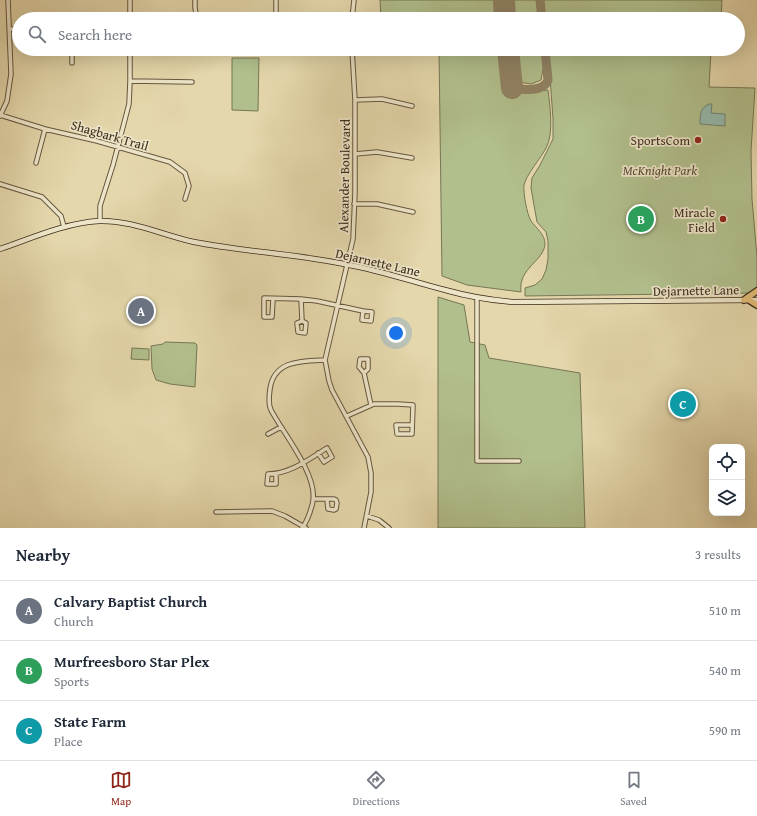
<!DOCTYPE html>
<style>
:root{--surface:#fff;--page:#f6f6f7;--text:#1f2937;--muted:#747a83;--line:#e0e1e3;--accent:#8f2418}
body{margin:0;font-family:"Gentium Book Plus",serif;background:var(--page);color:var(--text)}
.controls{position:absolute;right:12px;bottom:12px;display:grid;overflow:hidden;border-radius:8px;box-shadow:0 4px 16px #0002}
.controls button{width:36px;height:36px;display:grid;place-items:center;padding:0;border:0;border-bottom:1px solid var(--line);background:var(--surface);color:var(--text);font:20px sans-serif}
.you{position:absolute;left:396px;top:333px;width:14px;height:14px;margin:-10px;border:3px solid #fff;border-radius:50%;background:#1a73e8;box-shadow:0 0 0 6px #1a73e833}
.badge{display:grid;place-items:center;width:26px;height:26px;border-radius:50%;background:var(--accent);color:#fff;font-size:13px;font-weight:700}
.pin{position:absolute;translate:-50% -50%;border:2px solid #fff;box-shadow:0 1px 4px #0006}
.list{margin:0;padding:0;list-style:none}
h2{display:flex;justify-content:space-between;align-items:center;height:52px;margin:0;padding:0 16px;font-size:17px}
h2 small{font-size:13px;font-weight:400;color:var(--muted)}
.list li{display:grid;grid-template-columns:26px 1fr auto;gap:12px;align-items:center;box-sizing:border-box;height:60px;padding:0 16px;border-top:1px solid var(--line)}
.list b{display:block;font-size:15px;white-space:nowrap}
.list p{margin:0;font-size:13px;white-space:nowrap;color:var(--muted)}
.list em{font-size:13px;font-style:normal;color:var(--muted)}
.icon{flex:none;width:22px;height:22px;fill:none;stroke:currentColor;stroke-width:2;stroke-linecap:round;stroke-linejoin:round}
.map{position:relative;flex:none;width:757px;height:528px;overflow:hidden}
.search{position:absolute;background:var(--surface);box-shadow:0 4px 16px #0002;left:12px;right:12px;top:12px;height:44px;display:flex;align-items:center;gap:10px;box-sizing:border-box;padding:0 14px;border-radius:22px;color:var(--muted);font-size:15px}
.sheet{height:232px;background:var(--surface)}
nav{display:flex;justify-content:space-around;align-items:center;box-sizing:border-box;height:56px;border-top:1px solid var(--line);background:var(--surface);font-size:11px;color:var(--muted)}
nav a{display:grid;justify-items:center;gap:2px}
nav .on{color:var(--accent)}
.map>svg:first-child{display:block}
</style>
<div class="map">
<svg width="757" height="528" viewBox="0 0 757 528">
<rect width="100%" height="100%" fill="#e4d7ab"/>
<filter id="stains"><feTurbulence type="fractalNoise" baseFrequency=".005" numOctaves="4"/><feColorMatrix values="0 0 0 0 .2 0 0 0 0 .09 0 0 0 0 .02 0 0 0 .5 -.17"/></filter>
<radialGradient id="worn" r=".72"><stop offset=".6" stop-color="#630" stop-opacity="0"/><stop offset="1" stop-color="#630" stop-opacity=".3"/></radialGradient>
<path fill="#b1bf8c" stroke="#777654" d="M 380,0 L 496,0 L 498,19 L 381,19 Z
M 511,0 L 537,0 L 539,19 L 513,19 Z
M 543,0 L 722,0 L 721,19 L 545,19 Z
M 439,49 L 501,49 L 505,94 L 548,90 C 550,106 554,134 546,148 C 541,158 526,175 524,185 C 523,193 527,214 531,221 C 536,228 545,234 545,244 C 544,261 518,268 521,292 L 467,285 L 442,276 Z
M 516,49 L 542,49 L 544,64 L 541,80 L 531,84 L 519,82 Z
M 548,49 L 720,49 L 720,50 L 711,51 L 709,87 L 755,88 L 751,151 L 752,199 L 757,257 L 757,293 L 525,296 L 525,288 L 535,285 L 542,279 L 546,270 L 548,259 L 548,241 L 546,232 L 537,222 L 531,188 L 532,178 L 540,165 L 553,139 L 553,119 Z
M 232,58 L 259,58 L 258,111 L 232,110 Z
M 438,297 L 464,305 L 470,342 L 485,345 L 489,358 L 580,373 L 585,528 L 438,528 Z
M 165,342 L 195,343 L 197,345 L 195,387 L 170,384 L 156,380 L 152,369 L 151,346 L 163,344 Z
M 132,348 L 149,349 L 149,360 L 131,359 Z"/>
<path fill="#95b9ab" stroke="#728172" d="M 709,104 L 712,104 L 711,113 L 725,114 L 725,126 L 700,124 C 700,115 700,108 709,104 Z"/>
<g fill="none" stroke-linecap="round" stroke-linejoin="round">
<path stroke="#908264" stroke-width="9" d="M 540,0 L 542,19
M 512,88 C 523,90 544,92 548,80 L 545,49"/>
<path stroke="#908264" stroke-width="22" d="M 504,0 L 505,19
M 508,49 L 512,88"/>
<defs>
<path id="minor" d="M 195,0 L 195,8 L 197,19
M 276,0 L 276,18 L 277,19
M 130,19 L 130,0
M 352,19 L 354,0
M 10,29 L 19,29
M 72,49 L 72,63
M 352,49 L 355,100 L 355,193 L 353,239 L 325,360 L 329,381 L 332,390 L 368,457 L 371,473 L 371,492 L 364,528
M 130,81 L 192,82
M 355,100 L 382,99 L 412,106
M 0,115 L 45,129 L 97,141 L 170,162 L 185,173 L 189,186 L 185,199
M 0,116 L 7,101 L 11,74 L 8,0
M 355,154 L 377,152 L 412,158
M 36,163 L 45,129
M 0,184 L 42,197 L 61,216 L 64,227
M 354,204 L 377,204 L 413,212
M 100,221 L 100,206 L 113,165 L 129,104 L 130,81 L 130,49
M 477,298 L 477,461 L 519,461
M 273,299 L 272,317 L 264,317 L 264,298 L 301,299 L 317,301 L 363,311 L 362,320 L 371,321 L 372,312 L 363,311
M 301,299 L 302,321 L 297,323 L 298,332 L 305,333 L 306,323 L 302,321
M 364,373 L 368,369 L 368,359 L 360,359 L 359,367 L 364,373 L 371,405
M 347,416 L 374,404 L 398,404 L 413,405 L 412,434 L 397,434 L 396,425 L 412,425
M 268,434 L 281,427
M 276,474 L 276,484 L 267,484 L 268,474 C 290,474 309,459 327,448 L 332,457 L 324,462 L 318,453
M 314,499 L 334,499 L 336,500 L 337,503 L 336,509 L 334,510 L 328,509 L 327,500
M 216,512 L 272,511 L 285,516 L 306,528
M 367,516 L 379,520 L 389,528
M 302,528 C 306,523 308,518 310,512 C 311,508 313,504 313,500 C 317,474 283,433 271,410 C 268,404 269,396 270,389 C 274,360 302,361 325,360"/>
<path id="secondary" d="M 0,249 C 32,238 65,223 99,221 C 132,220 162,235 194,242 C 245,252 298,254 349,265 C 383,271 416,283 449,291 C 470,297 491,300 512,302 L 757,300"/>
<path id="primary" d="M 744,300 L 757,291
M 749,300 L 757,305"/>
</defs>
<use href="#minor" stroke="#675740" stroke-width="5.5"/>
<use href="#secondary" stroke="#3d2c1d" stroke-width="6"/>
<use href="#primary" stroke="#3d2c1d" stroke-width="8"/>
<use href="#minor" stroke="#ede5c8" stroke-width="3.5"/>
<use href="#secondary" stroke="#ede5c8" stroke-width="4.5"/>
<use href="#primary" stroke="#e2bc76" stroke-width="5.5"/>
</g>
<g fill="#8f2418" stroke="#ede5c8" stroke-width="1.5">
<circle cx="698" cy="140" r="4"/>
<circle cx="723" cy="219" r="4"/>
</g>
<g text-anchor="middle" stroke-width="3.5" stroke-linejoin="round" paint-order="stroke">
<g font-size="13" fill="#3d2c1d" stroke="#ede5c8">
<text transform="translate(110 135) rotate(16)" y="5">Shagbark Trail</text>
<text transform="translate(344 176) rotate(-89)" y="5">Alexander Boulevard</text>
<text transform="translate(378 262) rotate(13)" y="5">Dejarnette Lane</text>
<text transform="translate(696 290) rotate(-1)" y="5">Dejarnette Lane</text>
</g>
<g font-size="13" fill="#3d2c1d" stroke="#ede5c8" text-anchor="end">
<text x="690" y="145">SportsCom</text>
<text x="715" y="217">Miracle<tspan x="715" dy="15">Field</tspan></text>
</g>
<g font-size="13" font-style="italic" fill="#544933" stroke="#ede5c8">
<text x="660" y="175">McKnight Park</text>
</g>
</g>
<rect width="100%" height="100%" filter="url(#stains)"/>
<rect width="100%" height="100%" fill="url(#worn)"/>
</svg>
<div class="controls">
<button><svg class="icon" aria-label="locate" viewBox="0 0 24 24"><circle cx="12" cy="12" r="6"/><path d="M12 2v4M12 18v4M2 12h4M18 12h4"/></svg></button>
<button><svg class="icon" aria-label="layers" viewBox="0 0 24 24"><path d="M12 4l9 5-9 5-9-5zM3 14l9 5 9-5"/></svg></button>
</div>
<div class="you"></div>
<div class="pin badge" style="left:141px;top:311px;background:#6b7280">A</div>
<div class="pin badge" style="left:641px;top:219px;background:#2e9e5b">B</div>
<div class="pin badge" style="left:683px;top:404px;background:#0f9aa8">C</div>
<div class="search"><svg class="icon" aria-label="search" viewBox="0 0 24 24"><circle cx="10" cy="10" r="6"/><path d="M15 15l6 6"/></svg>Search here</div>
</div>
<section class="sheet">
<h2>Nearby<small>3 results</small></h2>
<ul class="list">
<li><span class="badge" style="background:#6b7280">A</span><div><b>Calvary Baptist Church</b><p>Church</p></div><em>510 m</em></li>
<li><span class="badge" style="background:#2e9e5b">B</span><div><b>Murfreesboro Star Plex</b><p>Sports</p></div><em>540 m</em></li>
<li><span class="badge" style="background:#0f9aa8">C</span><div><b>State Farm</b><p>Place</p></div><em>590 m</em></li>
</ul>
</section>
<nav>
<a class="on"><svg class="icon" aria-label="map" viewBox="0 0 24 24"><path d="M3 6l6-2 6 2 6-2v14l-6 2-6-2-6 2zM9 4v14M15 6v14"/></svg>Map</a>
<a><svg class="icon" aria-label="directions" viewBox="0 0 24 24"><path d="M12 3l9 9-9 9-9-9zM9 14v-3h6M13 9l2 2-2 2"/></svg>Directions</a>
<a><svg class="icon" aria-label="saved" viewBox="0 0 24 24"><path d="M7 4h10v16l-5-4-5 4z"/></svg>Saved</a>
</nav>
